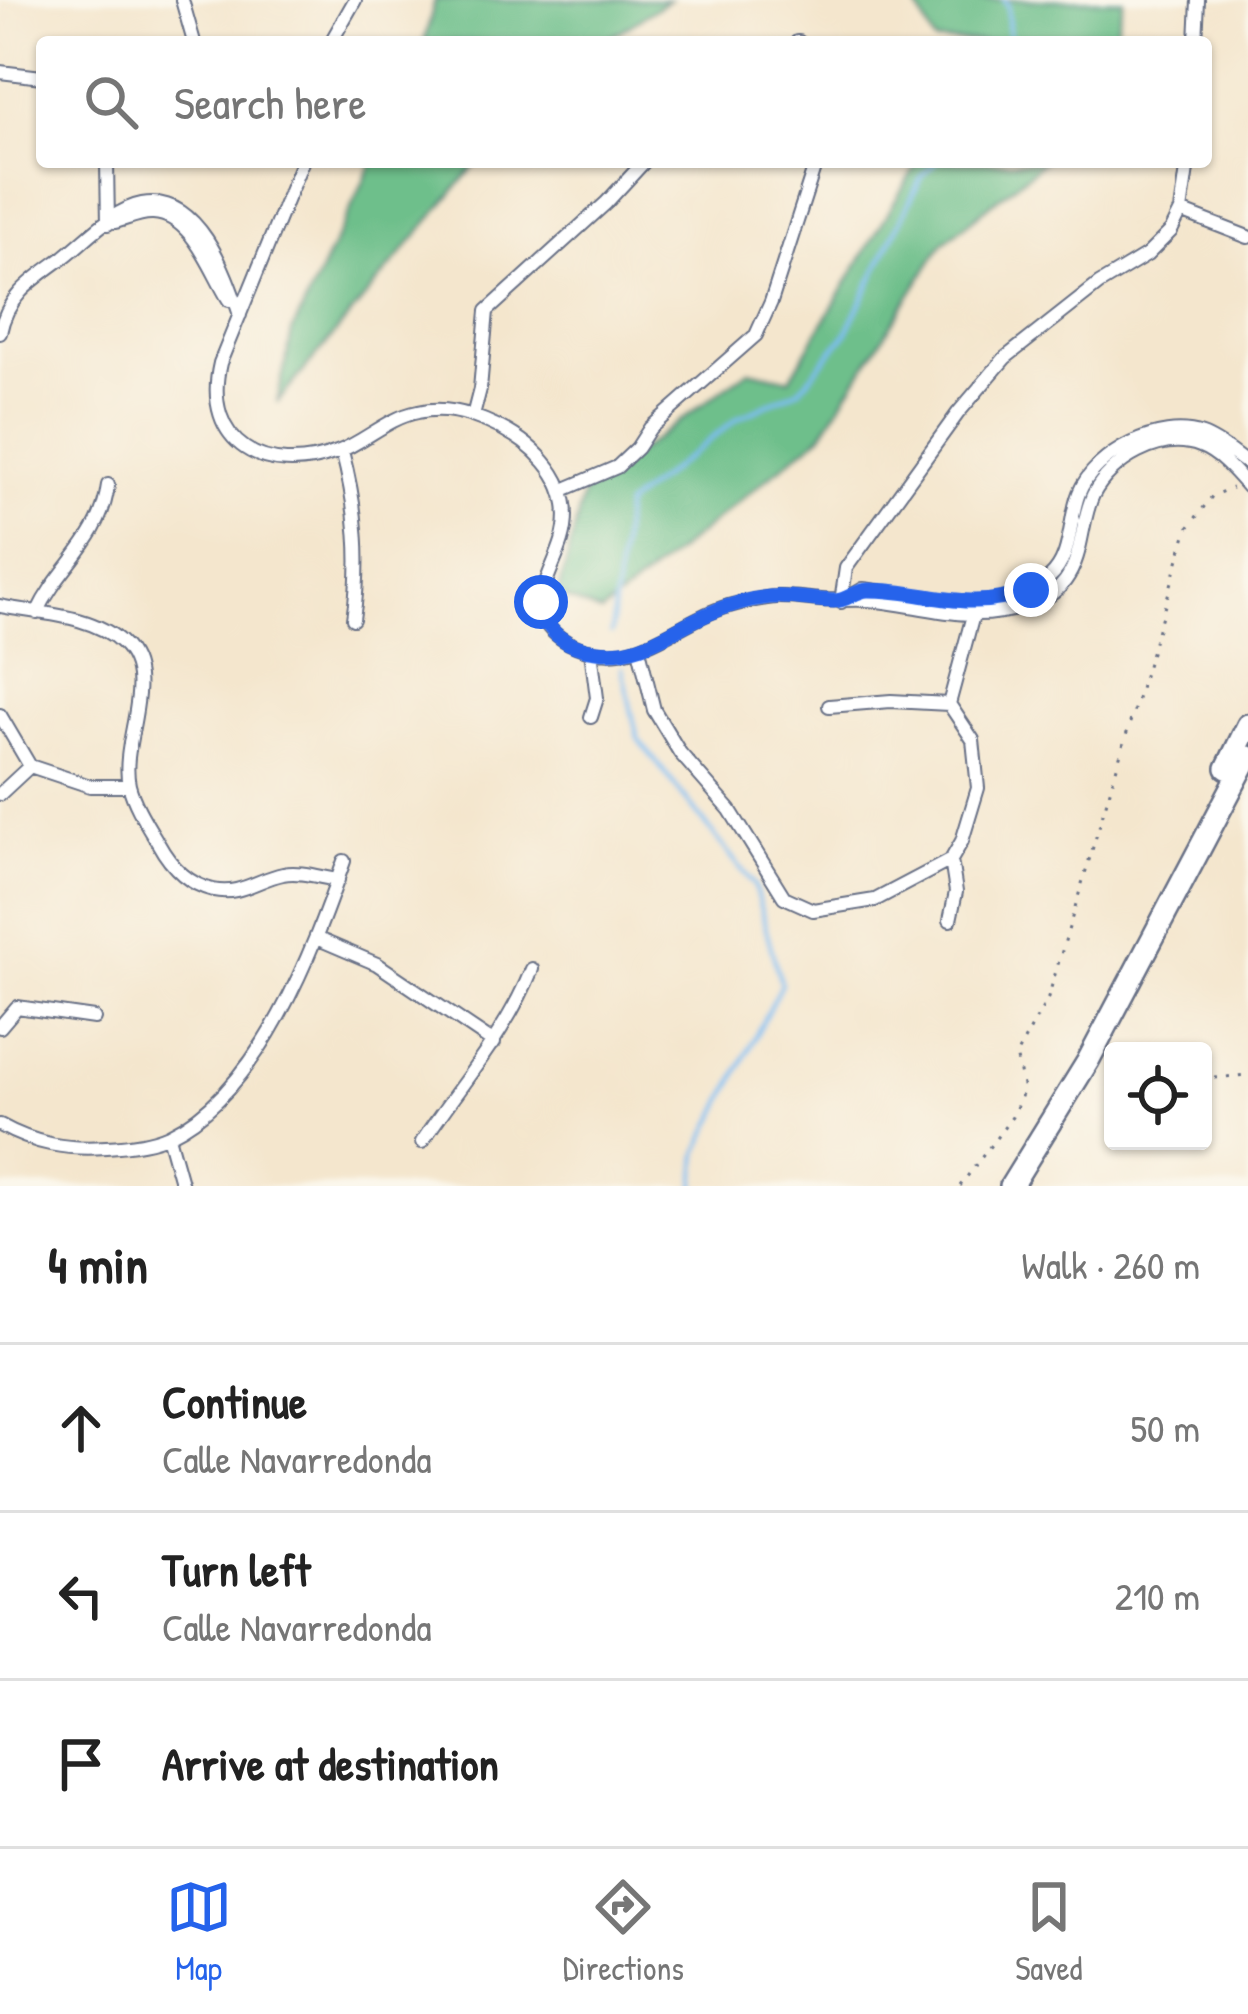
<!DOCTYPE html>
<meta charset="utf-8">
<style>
:root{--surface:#fff;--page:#f6f6f6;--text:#222;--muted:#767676;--line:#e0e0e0;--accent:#2563eb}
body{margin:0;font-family:"Patrick Hand",sans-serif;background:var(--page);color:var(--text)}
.controls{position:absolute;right:36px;bottom:36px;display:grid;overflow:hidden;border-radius:12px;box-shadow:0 3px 9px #0004}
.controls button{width:108px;height:108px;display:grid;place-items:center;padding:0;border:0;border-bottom:3px solid var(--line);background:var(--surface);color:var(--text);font:60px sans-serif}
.stop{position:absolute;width:36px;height:36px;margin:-27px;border:9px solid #2563eb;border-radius:50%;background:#fff}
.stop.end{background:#2563eb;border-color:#fff;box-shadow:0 3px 12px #0008}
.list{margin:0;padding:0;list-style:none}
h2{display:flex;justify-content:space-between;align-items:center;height:156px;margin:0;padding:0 48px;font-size:51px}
h2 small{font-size:39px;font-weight:400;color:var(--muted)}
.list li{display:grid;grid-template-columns:78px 1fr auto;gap:36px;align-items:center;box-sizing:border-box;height:168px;padding:0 48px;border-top:3px solid var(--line)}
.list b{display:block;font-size:45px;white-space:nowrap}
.list p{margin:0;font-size:39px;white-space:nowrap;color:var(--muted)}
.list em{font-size:39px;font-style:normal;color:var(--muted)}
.icon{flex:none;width:66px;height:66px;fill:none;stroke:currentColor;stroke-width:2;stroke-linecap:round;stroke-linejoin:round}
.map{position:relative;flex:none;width:1248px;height:1186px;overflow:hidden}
.search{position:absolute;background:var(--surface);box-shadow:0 3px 9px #0004;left:36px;right:36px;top:36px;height:132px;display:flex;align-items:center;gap:30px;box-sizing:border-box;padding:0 42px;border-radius:12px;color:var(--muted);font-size:45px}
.sheet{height:660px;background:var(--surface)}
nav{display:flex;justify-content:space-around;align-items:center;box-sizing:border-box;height:168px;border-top:3px solid var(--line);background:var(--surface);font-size:33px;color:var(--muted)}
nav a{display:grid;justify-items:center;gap:6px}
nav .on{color:var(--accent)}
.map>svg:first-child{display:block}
</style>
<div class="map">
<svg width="1248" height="1186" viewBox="0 0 1248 1186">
<rect width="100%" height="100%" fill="#fbf7ec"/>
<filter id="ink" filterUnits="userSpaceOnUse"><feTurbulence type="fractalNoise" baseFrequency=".00833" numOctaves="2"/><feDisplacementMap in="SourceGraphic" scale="24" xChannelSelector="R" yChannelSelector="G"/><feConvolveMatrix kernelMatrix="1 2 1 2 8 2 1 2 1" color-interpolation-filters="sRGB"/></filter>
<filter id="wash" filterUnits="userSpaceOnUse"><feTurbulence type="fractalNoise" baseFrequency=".004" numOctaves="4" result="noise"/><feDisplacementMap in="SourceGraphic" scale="48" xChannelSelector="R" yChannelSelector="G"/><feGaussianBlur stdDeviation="2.7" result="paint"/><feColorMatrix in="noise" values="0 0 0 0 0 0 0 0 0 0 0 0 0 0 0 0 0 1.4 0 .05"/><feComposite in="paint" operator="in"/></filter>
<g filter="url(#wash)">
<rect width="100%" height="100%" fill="#f4e6cd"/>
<path fill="#6ebf8b" stroke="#447774" stroke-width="3" d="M 435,0 L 669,0 L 603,42 L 424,42 Z
M 914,0 L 1124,0 L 1113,42 L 935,42 Z
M 373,162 L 478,162 L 277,403 L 292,332 Z
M 918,162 L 1043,162 L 943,243 L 821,435 L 601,613 L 558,595 L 584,492 L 749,370 L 790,379 Z"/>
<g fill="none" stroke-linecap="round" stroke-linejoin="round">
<path stroke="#7ebdf2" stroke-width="4.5" d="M 1004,0 L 1008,5 L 1009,42
M 611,633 L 625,506 L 738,418 L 800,389 L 846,334 L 921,178 L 936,162
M 622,668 L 638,739 L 754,885 L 781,984 L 698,1153 L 695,1186"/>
</g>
</g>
<g filter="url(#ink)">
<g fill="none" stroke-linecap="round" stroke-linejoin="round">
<defs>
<path id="street" d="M 182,0 L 194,42
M 331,42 L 355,0
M 797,42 L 799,42
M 1196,42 L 1198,0
M 0,72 L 42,77
M 107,162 L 108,224
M 302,162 L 220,363 C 201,444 267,479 337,452 C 365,442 387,418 418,412 C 435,408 455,410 472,416 C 526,434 581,478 562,541 C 556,561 544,581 541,601 C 538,628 565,644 587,650 C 633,662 666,633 705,615 C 723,606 747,601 767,598 C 784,595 803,599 821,600 C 836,601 851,599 866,600 C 912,603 956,620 1001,612 C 1024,609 1051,600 1065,581 C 1084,555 1080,523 1093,495 C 1110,461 1161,431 1200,446 C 1219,453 1235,472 1248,487
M 1181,211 L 1248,237
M 115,222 C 127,219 141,212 153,213 C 193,215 211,272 229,300
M 0,333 C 7,295 34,279 64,257 C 86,240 114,209 142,204 C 199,193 226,274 240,315
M 473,416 L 480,389 L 487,311 L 606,203 L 644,162
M 342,451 C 357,508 362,560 353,619
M 563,490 L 617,467 L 637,448 L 650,428 L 756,335 L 771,302 L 816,162
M 848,598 L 863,589 C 922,597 998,621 1049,578 C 1073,558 1068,520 1079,493 C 1095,453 1160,420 1202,435 C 1219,441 1233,454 1248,464
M 841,602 L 846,568 L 958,413 L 1005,358 L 1099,284 L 1147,255 L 1171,231 L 1181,211 L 1188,162
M 0,606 C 38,614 93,614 122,643 C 160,679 119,741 129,785 C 134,805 148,826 158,843 C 170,865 187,884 213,890 C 240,896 258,879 283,874 C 299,870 322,878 338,880
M 37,613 C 60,564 101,542 108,485
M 639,649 L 654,710 L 680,753 L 730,810 L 784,897 L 813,910 L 875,900 L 951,860 L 962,841 L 978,788 L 973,740 L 949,704 L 976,604
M 591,651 L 597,698 L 591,717
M 829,706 L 891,701 L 949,704
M 0,715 L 30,766 L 90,786 L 129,786
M 0,794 L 30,766
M 950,920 L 956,892 L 951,860
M 316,938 L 377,964 L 494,1043
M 0,1027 L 17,1007 L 94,1018
M 0,1125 C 34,1144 67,1150 106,1147 C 126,1146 151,1143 169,1135 C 261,1091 313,950 344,861
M 168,1136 L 182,1186
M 422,1142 C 460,1084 506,1034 532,969"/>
<path id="highway" d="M 1227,768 L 1248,725
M 1011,1186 L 1088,1061 L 1248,757"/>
</defs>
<use href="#street" stroke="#676f85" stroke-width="16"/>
<use href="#highway" stroke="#676f85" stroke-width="26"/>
<path stroke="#676f85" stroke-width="3" stroke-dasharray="3 9" stroke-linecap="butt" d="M 1203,1079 L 1248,1075
M 960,1186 L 1012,1117 L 1024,1090 L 1016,1055 L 1048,998 L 1188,528 L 1213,495 L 1232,488"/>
<use href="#street" stroke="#fff" stroke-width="12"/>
<use href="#highway" stroke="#fff" stroke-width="21"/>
</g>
</g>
<g fill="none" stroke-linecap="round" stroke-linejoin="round" filter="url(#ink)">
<path stroke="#2563eb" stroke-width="15" d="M 541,602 C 543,632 568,648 597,651 C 642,657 669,630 708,614 C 726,606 750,599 770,597 C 791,595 813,601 834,601 C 847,601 856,590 868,590 C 931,590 966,615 1031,590"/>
</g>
</svg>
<div class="controls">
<button><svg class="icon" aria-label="locate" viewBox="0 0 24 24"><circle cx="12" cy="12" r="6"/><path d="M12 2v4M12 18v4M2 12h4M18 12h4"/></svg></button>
</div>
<div class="stop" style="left:541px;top:602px"></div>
<div class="stop end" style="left:1031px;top:590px"></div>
<div class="search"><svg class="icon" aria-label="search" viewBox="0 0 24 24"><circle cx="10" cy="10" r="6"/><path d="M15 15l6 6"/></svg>Search here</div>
</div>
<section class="sheet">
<h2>4 min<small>Walk · 260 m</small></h2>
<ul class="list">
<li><svg class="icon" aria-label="ahead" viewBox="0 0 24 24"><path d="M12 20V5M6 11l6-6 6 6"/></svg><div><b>Continue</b><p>Calle Navarredonda</p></div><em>50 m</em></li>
<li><svg class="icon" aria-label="left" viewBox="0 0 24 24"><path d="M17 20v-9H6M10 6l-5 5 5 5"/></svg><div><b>Turn left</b><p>Calle Navarredonda</p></div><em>210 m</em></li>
<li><svg class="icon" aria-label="arrive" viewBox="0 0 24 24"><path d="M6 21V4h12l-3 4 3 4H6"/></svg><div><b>Arrive at destination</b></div></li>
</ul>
</section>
<nav>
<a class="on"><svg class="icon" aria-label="map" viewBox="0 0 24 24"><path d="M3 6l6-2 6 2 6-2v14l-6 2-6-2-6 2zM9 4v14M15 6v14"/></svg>Map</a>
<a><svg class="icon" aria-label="directions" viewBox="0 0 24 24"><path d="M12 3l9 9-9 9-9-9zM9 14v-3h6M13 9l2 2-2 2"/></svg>Directions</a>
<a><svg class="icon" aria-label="saved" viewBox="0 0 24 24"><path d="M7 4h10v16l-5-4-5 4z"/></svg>Saved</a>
</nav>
